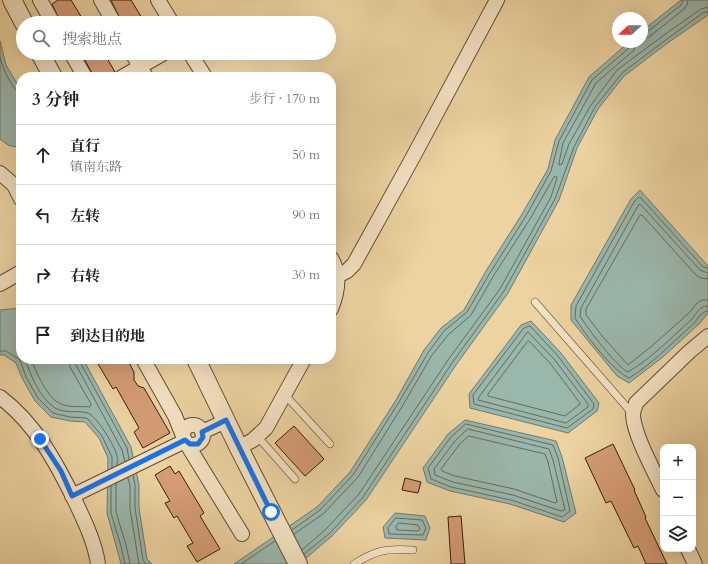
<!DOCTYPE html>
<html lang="zh">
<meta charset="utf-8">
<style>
:root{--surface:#fff;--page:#f2f2f2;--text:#222;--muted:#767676;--line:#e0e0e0}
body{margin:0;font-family:Cardo,"Noto Serif SC",serif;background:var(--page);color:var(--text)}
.controls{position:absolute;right:12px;bottom:12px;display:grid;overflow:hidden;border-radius:8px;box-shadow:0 4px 16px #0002}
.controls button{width:36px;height:36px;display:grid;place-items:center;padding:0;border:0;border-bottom:1px solid var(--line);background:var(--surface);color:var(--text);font:20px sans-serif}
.compass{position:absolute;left:612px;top:12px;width:36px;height:36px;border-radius:50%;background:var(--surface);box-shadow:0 4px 16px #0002;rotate:248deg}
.stop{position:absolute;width:12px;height:12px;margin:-9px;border:3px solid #1a73e8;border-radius:50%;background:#fff}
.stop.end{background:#1a73e8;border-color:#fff;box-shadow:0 1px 4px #0008}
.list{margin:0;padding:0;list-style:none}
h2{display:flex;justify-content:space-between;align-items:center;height:52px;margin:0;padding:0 16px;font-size:17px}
h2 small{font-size:13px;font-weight:400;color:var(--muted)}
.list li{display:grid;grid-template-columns:26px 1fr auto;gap:12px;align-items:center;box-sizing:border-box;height:60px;padding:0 16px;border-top:1px solid var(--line)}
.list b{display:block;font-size:15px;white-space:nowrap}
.list p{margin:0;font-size:13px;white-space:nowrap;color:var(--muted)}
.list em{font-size:13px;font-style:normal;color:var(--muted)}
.icon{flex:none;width:22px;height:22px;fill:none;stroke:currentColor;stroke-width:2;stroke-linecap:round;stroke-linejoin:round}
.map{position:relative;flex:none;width:708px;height:564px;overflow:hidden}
.search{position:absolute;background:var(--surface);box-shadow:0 4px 16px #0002;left:16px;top:16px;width:320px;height:44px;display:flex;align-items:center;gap:10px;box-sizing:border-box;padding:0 14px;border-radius:22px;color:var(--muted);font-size:15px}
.panel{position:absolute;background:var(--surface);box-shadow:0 4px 16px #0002;left:16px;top:72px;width:320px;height:292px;border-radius:16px}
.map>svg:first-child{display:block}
</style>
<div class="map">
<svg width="708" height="564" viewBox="0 0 708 564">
<rect width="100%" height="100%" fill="#edd3a2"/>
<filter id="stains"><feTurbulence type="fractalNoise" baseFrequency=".005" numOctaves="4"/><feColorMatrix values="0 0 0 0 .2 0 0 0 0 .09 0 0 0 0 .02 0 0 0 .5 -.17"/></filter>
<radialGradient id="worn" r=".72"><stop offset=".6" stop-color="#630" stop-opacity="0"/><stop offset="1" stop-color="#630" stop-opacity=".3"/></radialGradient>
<path fill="#9ab7ac" stroke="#707a6d" d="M 681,0 L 708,0 L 708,15 L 669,42 L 624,76 L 598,109 L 577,148 L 559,200 L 508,293 L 456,365 L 366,500 L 332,536 L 299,564 L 234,564 L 317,507 L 350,472 L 396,400 L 424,350 L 441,328 L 464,310 L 486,271 L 522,214 L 548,169 L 555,140 L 589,77 L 629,42 L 642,42 L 642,31 Z
M 0,41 L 6,65 L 21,90 L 21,148 L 8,145 L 0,139 Z
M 640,190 L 708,266 L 708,313 L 700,323 L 663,357 L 629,383 L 617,376 L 571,320 L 571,305 L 631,199 Z
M 21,308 L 21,359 L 83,359 L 131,447 L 139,485 L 139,508 L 147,559 L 152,564 L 121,564 L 107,513 L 108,458 L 99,438 L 85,422 L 70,421 L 51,417 L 35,401 L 22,378 L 16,363 L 4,355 L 0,355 L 0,310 Z
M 531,321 L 561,353 L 599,403 L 597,411 L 568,433 L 470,408 L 469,394 L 521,325 Z
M 465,420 L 556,441 L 562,457 L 576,513 L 564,522 L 510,504 L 450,491 L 427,482 L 423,468 L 448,434 Z
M 395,513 L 425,516 L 430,528 L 426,540 L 385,538 L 383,527 Z"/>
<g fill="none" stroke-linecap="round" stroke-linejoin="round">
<path stroke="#666b5d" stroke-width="1" d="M 642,34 L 646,33 L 681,5 L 683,0
M 642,39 L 649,37 L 684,9 L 687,5 L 688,0
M 636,42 L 634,50 L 596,83 L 563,143 L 559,163 L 559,165 L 562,164 L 569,144 L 591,105 L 617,70 L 664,35 L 701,9 L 708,7
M 0,57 C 3,69 9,82 17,91 L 21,92
M 708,268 L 703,267 L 641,198 L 639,197 L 634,202 L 576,306 L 575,318 C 584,333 613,371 629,378 C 652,364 672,343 692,325 C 697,321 701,311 708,311
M 708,273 L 700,270 L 641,205 L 639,204 L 581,308 L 580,316 C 588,329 616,366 628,372 C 652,358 672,337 692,319 C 697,313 699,306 708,306
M 708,279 L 701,278 L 696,275 L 642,215 L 640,215 L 586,309 L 586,315 L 603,337 L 628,365 L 653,345 L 689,313 L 697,303 L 702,300 L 708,300
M 530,326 L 558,356 L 594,404 L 593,409 L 567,428 L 474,404 L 473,395 L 523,329 Z
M 528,332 L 554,359 L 588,404 L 588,407 L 566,423 L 478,400 L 479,397 Z
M 529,341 L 550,363 L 580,403 L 579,405 L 565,416 L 488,396 L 488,394 L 527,342 Z
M 0,351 L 6,351 L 20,360 L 26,377 L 38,398 L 53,413 L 70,417 L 86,418 L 88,419 L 102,436 L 112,457 L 112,468
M 25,359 C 31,376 39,397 55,408 C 65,414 78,410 88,413 C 97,417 115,446 117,456 C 118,459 117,462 117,465
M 31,359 C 36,372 47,397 59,403 C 67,408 80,406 90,407 L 91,404 L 70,367 L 69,359
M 75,359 L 76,365 L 122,450 L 125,462
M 80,359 L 80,362 L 127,448 L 129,459
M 466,424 L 553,445 L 558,458 L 570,511 L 562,517 L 511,500 L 451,487 L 431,479 L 428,468 L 451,437 Z
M 468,429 L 549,449 L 553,460 L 565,510 L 561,511 L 513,495 L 453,482 L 435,475 L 434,469 L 455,441 Z
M 469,436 L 545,454 L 548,462 L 557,502 L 555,503 L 514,489 L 455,476 L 442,471 L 441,469 L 459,445 Z
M 133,475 L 135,485 L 135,508 L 143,560 L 146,564
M 128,478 L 130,486 L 130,509 L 139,564
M 116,483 L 116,512 L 126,545 L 130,564
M 111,486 L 111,513 L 121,546 L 125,564
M 396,518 L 422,520 L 426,528 L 423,535 L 389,534 L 388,528 Z
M 399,523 L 418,525 L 420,529 L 418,531 L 397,530 L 396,527 Z
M 292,530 L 320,510 L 353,475 L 399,402 L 428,353 L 444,331 L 467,312 L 490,273 L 526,216 L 551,171 L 559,141 L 592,80 L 630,47 L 631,42
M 294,534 L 323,514 L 358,477 L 403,405 L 432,355 L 448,335 L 471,315 L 494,275 L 530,219 L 554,177 L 556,176 L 557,178 L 551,197 L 500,289 L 448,360 L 359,494 L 326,529 L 302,550
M 304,554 L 330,533 L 363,497 L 452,363 L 504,291 L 555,199 L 574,147 L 595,107 L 622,73 L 667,39 L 704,12 L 708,12
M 241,564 L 275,541"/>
</g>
<path fill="#d69d76" stroke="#311f0e" d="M 58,0 L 71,0 L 85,23 L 61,23 L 52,4 Z
M 111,0 L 131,0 L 145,23 L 122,23 Z
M 81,53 L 104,53 L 115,72 L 106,77 L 93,77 L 92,73 Z
M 95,359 L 127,359 L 134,372 L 134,380 L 138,386 L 144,388 L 170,433 L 143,448 L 134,432 L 139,428 L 116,387 L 113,389 Z
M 294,426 L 324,459 L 305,476 L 275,443 Z
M 613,444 L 635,490 L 634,490 L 646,517 L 645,518 L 667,564 L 646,564 L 638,546 L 634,548 L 611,501 L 606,503 L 585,458 Z
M 170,466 L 175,474 L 179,471 L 204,513 L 200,516 L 220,549 L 197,562 L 187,546 L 193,543 L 177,516 L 174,518 L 165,503 L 170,501 L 155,475 Z
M 405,478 L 421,482 L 418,493 L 402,490 Z
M 461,516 L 465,564 L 451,564 L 448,517 Z"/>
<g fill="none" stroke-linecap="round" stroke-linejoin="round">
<defs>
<path id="service" d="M 535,302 L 632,413
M 285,395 L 330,444
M 257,436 L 295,479
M 354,564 C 376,550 388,548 413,550"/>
<path id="minor" d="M 40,0 L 53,23
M 101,0 L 114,23
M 158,0 L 172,23
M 71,53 L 85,77
M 132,53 L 146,77
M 190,53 L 205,77
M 122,77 L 164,53
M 0,173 L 14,185 L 21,199
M 331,258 C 341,274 338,292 331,309
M 338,276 L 347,271 L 354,264 L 413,157 L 497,0
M 0,284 L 21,272
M 143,359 L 175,416 L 185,441 L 242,534
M 0,397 C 36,424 57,464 76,503 C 85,522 95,543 98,564
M183 435a10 10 0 1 1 20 0a10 10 0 1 1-20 0Z
M 202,432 L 226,421
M 239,448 L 253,440 L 266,428 L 304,359
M 663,490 C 654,471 634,435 633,415 C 633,411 635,407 636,403 L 689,352 L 708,336
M 72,496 L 185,441
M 688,549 L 695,564"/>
<path id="tertiary" d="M 12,0 L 24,23
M 40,53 L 53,77
M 196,359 L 239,448 L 298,564"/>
</defs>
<use href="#service" stroke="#604c33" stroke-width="8"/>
<use href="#minor" stroke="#604c33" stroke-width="16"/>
<use href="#tertiary" stroke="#604c33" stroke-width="20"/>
<use href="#service" stroke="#f3e2c3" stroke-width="7"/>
<use href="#minor" stroke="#f3e2c3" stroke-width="14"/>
<use href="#tertiary" stroke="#f3e2c3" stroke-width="18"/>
</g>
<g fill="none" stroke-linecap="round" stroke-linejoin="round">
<path stroke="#1a73e8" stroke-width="5" d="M 40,439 L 61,471 L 72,496 L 185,440 L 190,444 L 198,444 L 203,437 L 202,432 L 226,420 L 271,512"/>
</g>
<rect width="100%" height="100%" filter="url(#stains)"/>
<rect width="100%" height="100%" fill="url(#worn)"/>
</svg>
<div class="controls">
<button>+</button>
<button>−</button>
<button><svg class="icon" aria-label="layers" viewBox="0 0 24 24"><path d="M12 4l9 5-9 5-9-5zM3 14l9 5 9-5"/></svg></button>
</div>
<svg class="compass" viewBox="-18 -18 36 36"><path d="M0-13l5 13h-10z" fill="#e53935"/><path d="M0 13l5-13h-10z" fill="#767676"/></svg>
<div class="stop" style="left:271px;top:512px"></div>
<div class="stop end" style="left:40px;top:439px"></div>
<div class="search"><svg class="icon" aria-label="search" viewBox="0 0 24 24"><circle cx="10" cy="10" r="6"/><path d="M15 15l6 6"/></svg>搜索地点</div>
<section class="panel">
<h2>3 分钟<small>步行 · 170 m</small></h2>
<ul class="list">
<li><svg class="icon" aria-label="ahead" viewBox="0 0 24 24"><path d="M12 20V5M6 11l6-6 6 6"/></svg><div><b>直行</b><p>镇南东路</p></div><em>50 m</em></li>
<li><svg class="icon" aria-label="left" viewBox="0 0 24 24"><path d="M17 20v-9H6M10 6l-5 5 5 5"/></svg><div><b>左转</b></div><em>90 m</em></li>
<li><svg class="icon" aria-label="right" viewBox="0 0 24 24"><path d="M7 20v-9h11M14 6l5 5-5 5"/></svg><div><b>右转</b></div><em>30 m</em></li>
<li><svg class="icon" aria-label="arrive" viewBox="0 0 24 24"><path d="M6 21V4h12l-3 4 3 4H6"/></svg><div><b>到达目的地</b></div></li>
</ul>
</section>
</div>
